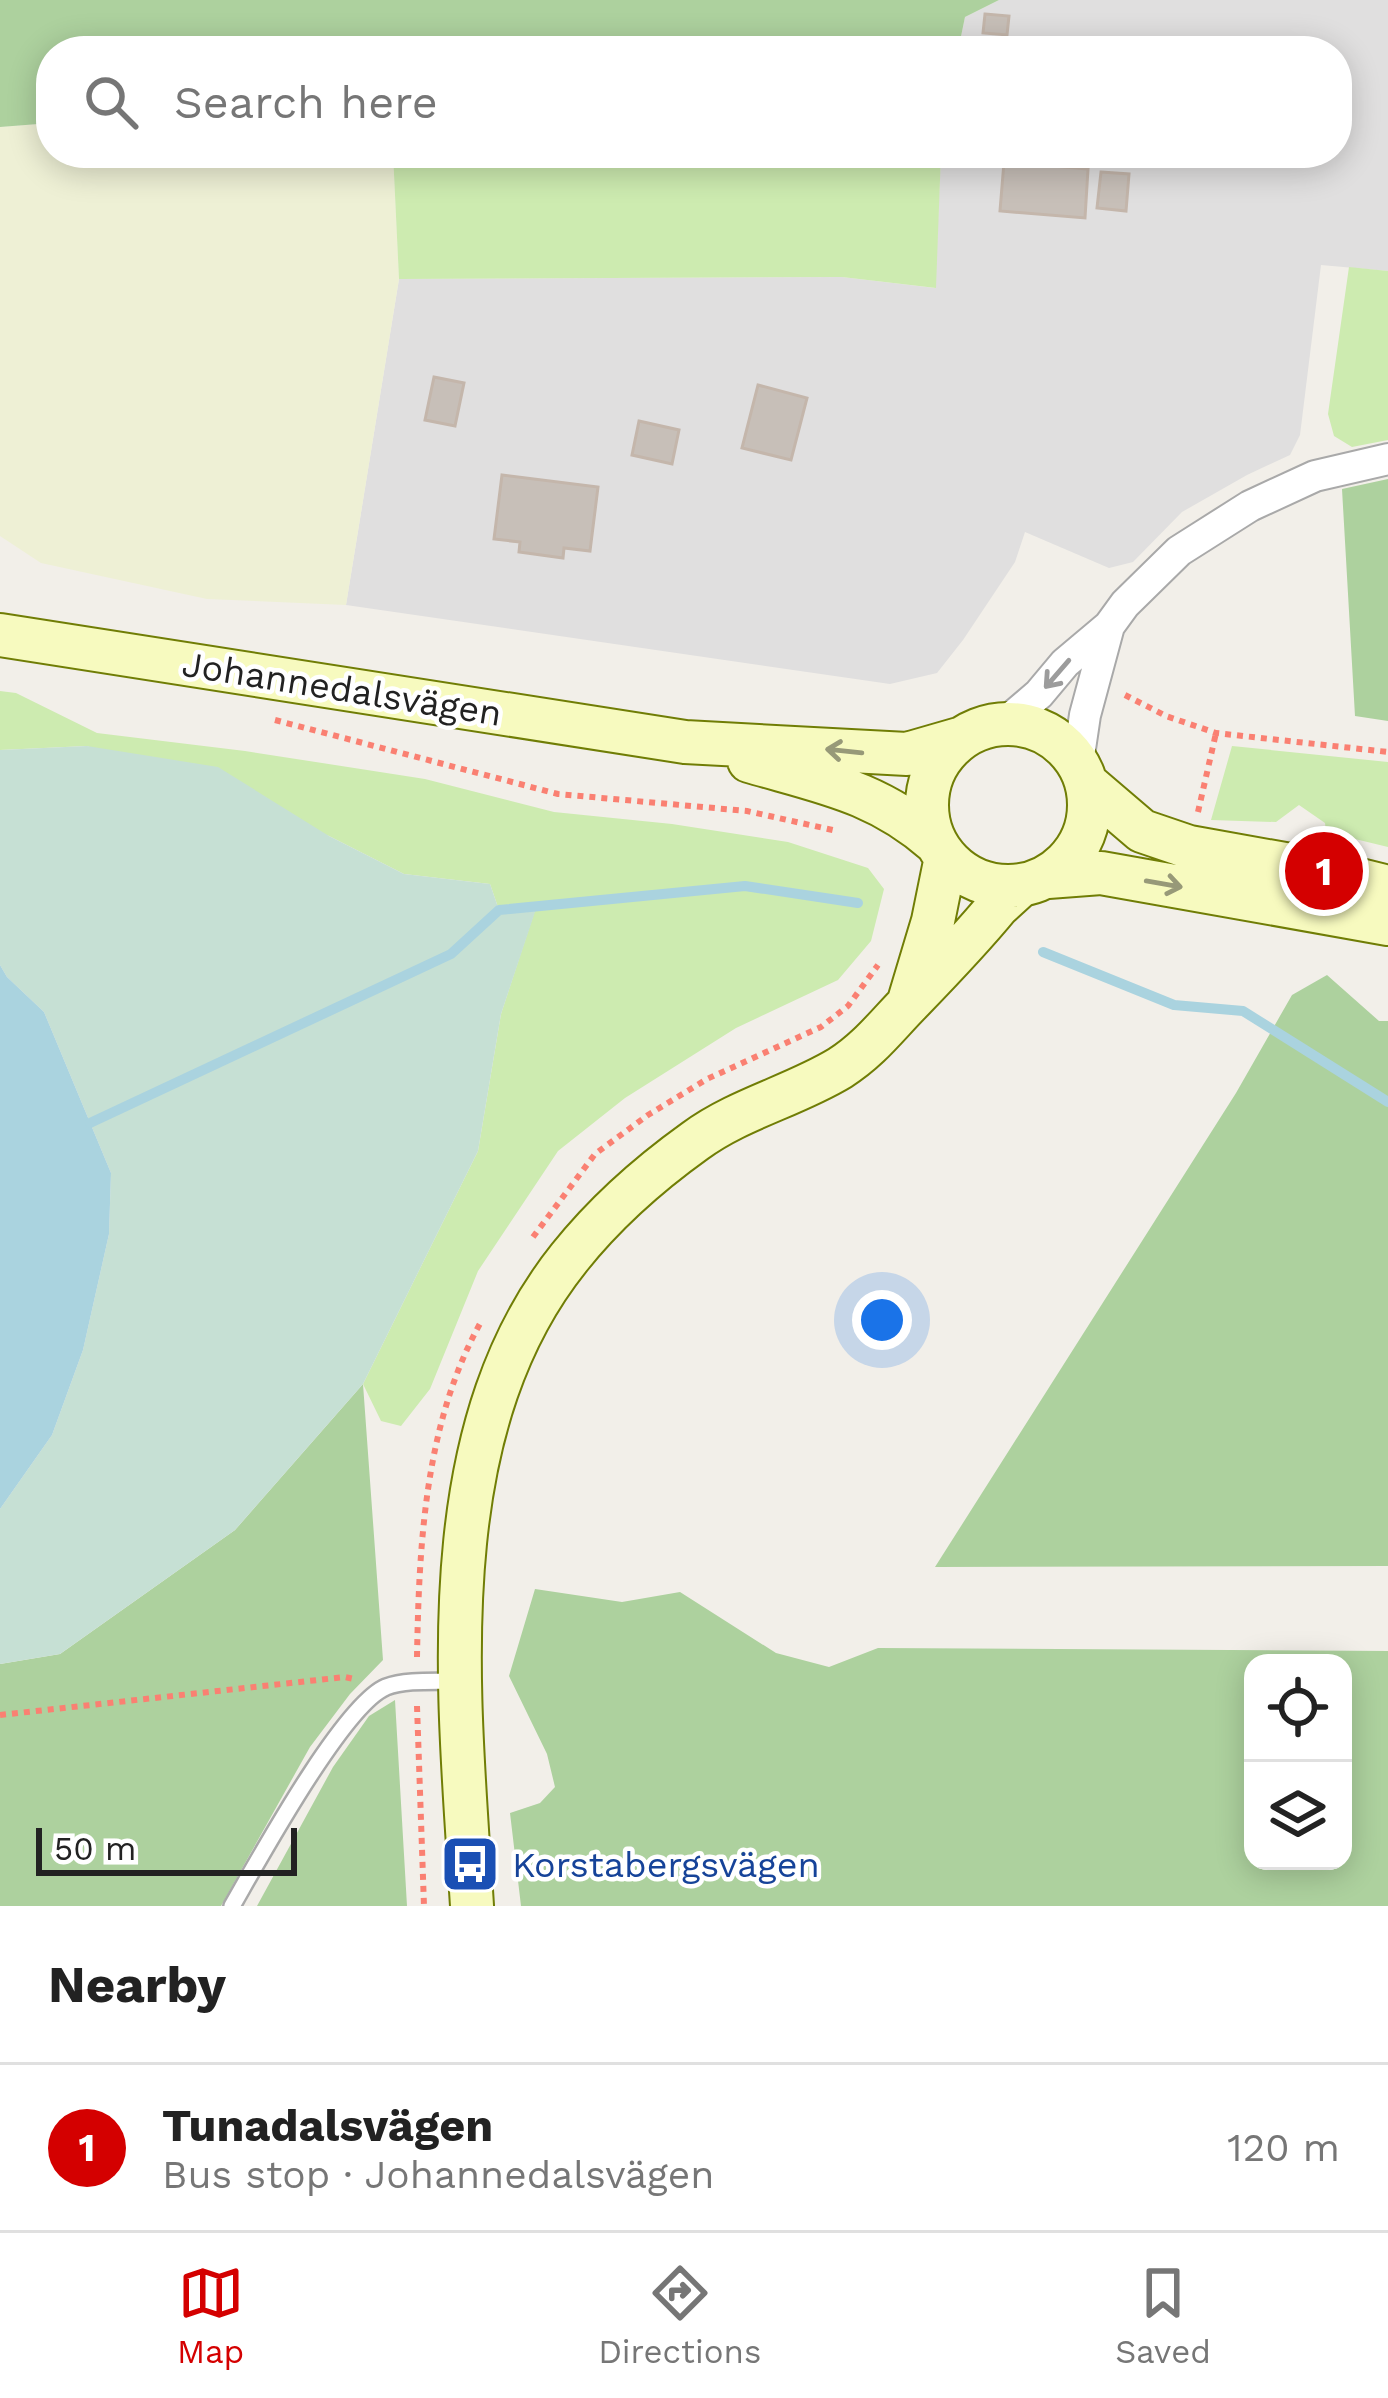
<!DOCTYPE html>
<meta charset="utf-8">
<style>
:root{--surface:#fff;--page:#f2f2f2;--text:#222;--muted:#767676;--line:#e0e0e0;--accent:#d40000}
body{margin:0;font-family:"Work Sans",sans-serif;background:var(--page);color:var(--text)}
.controls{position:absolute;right:36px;bottom:36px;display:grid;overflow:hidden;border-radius:24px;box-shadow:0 6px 30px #0003}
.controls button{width:108px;height:108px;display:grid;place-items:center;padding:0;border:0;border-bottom:3px solid var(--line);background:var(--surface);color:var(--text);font:60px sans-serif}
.scale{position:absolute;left:36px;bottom:30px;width:261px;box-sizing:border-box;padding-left:12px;border:6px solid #222;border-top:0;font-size:33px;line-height:42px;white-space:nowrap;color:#222;-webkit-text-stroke:9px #fff;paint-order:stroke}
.you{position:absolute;left:882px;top:1320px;width:42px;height:42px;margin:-30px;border:9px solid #fff;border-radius:50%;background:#1a73e8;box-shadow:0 0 0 18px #1a73e833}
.badge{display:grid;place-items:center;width:78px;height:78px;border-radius:50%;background:var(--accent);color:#fff;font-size:39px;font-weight:700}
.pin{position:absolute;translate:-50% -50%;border:6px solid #fff;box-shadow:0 3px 12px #0006}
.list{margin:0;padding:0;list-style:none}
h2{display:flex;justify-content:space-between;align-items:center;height:156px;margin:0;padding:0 48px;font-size:51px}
h2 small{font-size:39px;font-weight:400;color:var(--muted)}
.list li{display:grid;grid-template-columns:78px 1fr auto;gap:36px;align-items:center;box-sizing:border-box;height:168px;padding:0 48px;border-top:3px solid var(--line)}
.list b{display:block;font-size:45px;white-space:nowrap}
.list p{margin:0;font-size:39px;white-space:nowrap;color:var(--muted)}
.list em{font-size:39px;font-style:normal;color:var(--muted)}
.icon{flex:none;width:66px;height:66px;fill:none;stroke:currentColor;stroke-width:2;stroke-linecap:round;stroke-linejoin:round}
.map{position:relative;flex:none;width:1388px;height:1906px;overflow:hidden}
.search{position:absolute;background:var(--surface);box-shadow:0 6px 30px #0003;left:36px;right:36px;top:36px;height:132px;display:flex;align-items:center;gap:30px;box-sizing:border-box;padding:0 42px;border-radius:48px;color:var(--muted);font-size:45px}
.sheet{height:324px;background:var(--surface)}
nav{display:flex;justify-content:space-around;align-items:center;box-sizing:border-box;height:168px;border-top:3px solid var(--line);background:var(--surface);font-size:33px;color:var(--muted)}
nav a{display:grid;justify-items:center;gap:6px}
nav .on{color:var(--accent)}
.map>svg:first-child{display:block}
</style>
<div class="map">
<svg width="1388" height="1906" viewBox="0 0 1388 1906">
<rect width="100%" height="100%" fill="#f2efe9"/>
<path fill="#e0dfdf" d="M 999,0 L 1388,0 L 1388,271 L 1321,265 L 1300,435 L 1290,455 L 1247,475 L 1182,512 L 1133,562 L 1109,568 L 1025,532 L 1015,562 L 963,640 L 937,673 L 890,684 L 346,605 L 399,279 L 842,277 L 935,288 L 941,153 L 1337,153 L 1337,51 L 958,51 L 965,17 Z"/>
<path fill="#eef0d5" d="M 51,123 L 51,153 L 393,153 L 399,279 L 346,605 L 207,599 L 41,563 L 0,536 L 0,127 Z"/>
<path fill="#cdebb0" d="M 393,153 L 941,153 L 936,288 L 842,277 L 399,279 Z
M 1349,267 L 1388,271 L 1388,440 L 1352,447 L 1334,436 L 1328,414 Z
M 0,691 L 16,693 L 97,733 L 245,751 L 425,779 L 554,812 L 672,824 L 788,842 L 868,868 L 884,889 L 871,941 L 838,980 L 736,1028 L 625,1098 L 558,1151 L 478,1271 L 430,1389 L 401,1426 L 381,1421 L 363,1384 L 478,1151 L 501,1014 L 536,907 L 499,910 L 490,884 L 404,874 L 329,836 L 87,746 L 0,750 Z
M 1232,746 L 1388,762 L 1388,847 L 1326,832 L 1325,823 L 1299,805 L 1276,822 L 1211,820 Z"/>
<path fill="#add19e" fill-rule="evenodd" d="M 0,0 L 999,0 L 965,17 L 958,51 L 51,51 L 51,123 L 0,127 Z
M 1388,479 L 1388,721 L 1355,716 L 1342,489 Z
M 1327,975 L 1379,1021 L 1388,1021 L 1388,1566 L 935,1567 L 1236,1093 L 1292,995 Z
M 363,1384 L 383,1660 L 350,1694 L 310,1747 L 221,1906 L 0,1906 L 0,1664 L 60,1654 L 235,1530 Z
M 535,1589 L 622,1602 L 680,1592 L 776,1653 L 829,1667 L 878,1648 L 1388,1651 L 1388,1906 L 521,1906 L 510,1813 L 540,1803 L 555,1787 L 547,1754 L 509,1676 ZM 1253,1663 L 1343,1663 L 1343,1861 L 1253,1861 Z
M 395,1700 L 407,1906 L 257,1906 L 333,1767 L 369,1716 Z"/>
<path fill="#c6e0d4" d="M 87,746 L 218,767 L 329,836 L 404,874 L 490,884 L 499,910 L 537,906 L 501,1014 L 478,1151 L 363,1384 L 235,1530 L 60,1654 L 0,1664 L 0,1509 L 52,1435 L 83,1350 L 109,1234 L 111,1173 L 44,1012 L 7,977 L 0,965 L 0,750 Z"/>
<path fill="#aad3df" d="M 0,965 L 7,977 L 44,1012 L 111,1173 L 109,1234 L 83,1350 L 52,1435 L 0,1509 Z"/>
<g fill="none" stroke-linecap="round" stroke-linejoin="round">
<path stroke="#aad3df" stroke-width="10" d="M 1043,952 L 1174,1005 L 1243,1011 L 1388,1102
M 90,1123 L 451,954 L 499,910 L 745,886 L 858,903"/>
</g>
<path fill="#c7bfb8" stroke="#c4b6ab" stroke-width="3" d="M 985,14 L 1009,16 L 1007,35 L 983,33 Z
M 1004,162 L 1088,169 L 1085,218 L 1000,211 Z
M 1101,172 L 1129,174 L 1126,211 L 1097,208 Z
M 434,377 L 464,383 L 455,426 L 425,420 Z
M 758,385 L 807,398 L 791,460 L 742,448 Z
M 639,421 L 679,430 L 672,464 L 632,455 Z
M 502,475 L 598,487 L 590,551 L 564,548 L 563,558 L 519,552 L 520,542 L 494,539 Z"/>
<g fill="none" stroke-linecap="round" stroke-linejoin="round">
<defs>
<path id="lane" d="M 232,1906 C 258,1861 343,1705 386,1687 C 407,1679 438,1682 460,1681"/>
<path id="street" d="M 1005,723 L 1039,694 L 1065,663 L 1109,626 L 1125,604 L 1179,551 L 1250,506 L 1315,476 L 1388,459
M 1078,762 L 1085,715 L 1109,626"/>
<path id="secondary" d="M 0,635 L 685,742 L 907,754 L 959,739
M927 805a81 81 0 1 1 162 0a81 81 0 1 1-162 0Z
M 749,761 C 821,782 877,791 936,843
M 1087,784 L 1142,831 L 1189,847 L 1324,871 L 1388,887
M 1048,877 L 1101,873 L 1388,924
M 909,1001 L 933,921 L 946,857
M 472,1906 C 459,1696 428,1434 569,1258 C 604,1214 649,1174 695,1141 C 738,1109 794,1096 840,1068 C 870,1049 888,1024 912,1000 C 942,969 971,939 998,906 L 1020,886"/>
</defs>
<use href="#lane" stroke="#a9a9a9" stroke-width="20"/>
<use href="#street" stroke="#a9a9a9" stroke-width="34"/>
<use href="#secondary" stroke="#707d05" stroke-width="46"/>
<path stroke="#fa8072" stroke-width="6" stroke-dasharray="6 6" stroke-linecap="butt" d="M 1125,695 L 1166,716 L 1216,733 L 1388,752
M 275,720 L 558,794 L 747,811 L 837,831
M 1198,812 L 1216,733
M 533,1237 L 595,1154 L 648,1115 L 707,1079 L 821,1027 L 848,1006 L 878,965
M 417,1657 C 419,1543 425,1421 482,1320
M 417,1706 L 424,1906
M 0,1715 L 345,1677 L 354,1679"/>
<use href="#lane" stroke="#fff" stroke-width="15"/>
<use href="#street" stroke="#fff" stroke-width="30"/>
<use href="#secondary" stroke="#f7fabf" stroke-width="42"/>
</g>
<defs><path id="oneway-shaft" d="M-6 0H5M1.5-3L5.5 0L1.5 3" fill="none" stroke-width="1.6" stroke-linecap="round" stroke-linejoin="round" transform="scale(3)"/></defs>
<use stroke="#9c9c9c" href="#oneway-shaft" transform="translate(1057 674) rotate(131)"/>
<g stroke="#979978">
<use href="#oneway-shaft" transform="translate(844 751) rotate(-174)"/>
<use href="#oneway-shaft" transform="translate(1164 884) rotate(10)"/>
</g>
<defs>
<symbol id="bus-square" viewBox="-11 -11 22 22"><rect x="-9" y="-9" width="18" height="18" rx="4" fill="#1a4fb4" stroke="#fff"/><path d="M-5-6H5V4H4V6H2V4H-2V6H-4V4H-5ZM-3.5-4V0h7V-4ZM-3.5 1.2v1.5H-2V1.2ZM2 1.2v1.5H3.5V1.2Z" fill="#fff"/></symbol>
</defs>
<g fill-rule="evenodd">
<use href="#bus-square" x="437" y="1831" width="66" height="66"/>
</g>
<g text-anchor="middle" stroke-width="9" stroke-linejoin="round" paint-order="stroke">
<g font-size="36" fill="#222" stroke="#fff">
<text transform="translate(342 688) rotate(9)" y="13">Johannedalsvägen</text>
</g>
<g font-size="36" fill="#164399" stroke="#fff" text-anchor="start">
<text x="512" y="1877">Korstabergsvägen</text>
</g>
</g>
</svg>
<div class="controls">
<button><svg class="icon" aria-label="locate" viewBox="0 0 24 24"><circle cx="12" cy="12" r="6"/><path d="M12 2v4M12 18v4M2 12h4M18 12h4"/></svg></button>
<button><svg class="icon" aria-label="layers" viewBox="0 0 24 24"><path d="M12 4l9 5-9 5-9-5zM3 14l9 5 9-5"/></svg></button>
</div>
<div class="scale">50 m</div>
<div class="you"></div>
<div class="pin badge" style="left:1324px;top:871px">1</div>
<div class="search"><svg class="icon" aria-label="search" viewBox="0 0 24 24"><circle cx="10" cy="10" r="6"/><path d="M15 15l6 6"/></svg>Search here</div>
</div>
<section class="sheet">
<h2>Nearby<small></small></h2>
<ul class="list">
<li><span class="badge">1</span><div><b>Tunadalsvägen</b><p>Bus stop · Johannedalsvägen</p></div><em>120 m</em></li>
</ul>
</section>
<nav>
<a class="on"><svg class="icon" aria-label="map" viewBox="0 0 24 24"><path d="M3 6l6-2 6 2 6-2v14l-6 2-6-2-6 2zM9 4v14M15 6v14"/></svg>Map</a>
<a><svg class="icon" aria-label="directions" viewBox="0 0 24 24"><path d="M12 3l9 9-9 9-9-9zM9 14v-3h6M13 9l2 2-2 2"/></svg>Directions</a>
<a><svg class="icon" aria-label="saved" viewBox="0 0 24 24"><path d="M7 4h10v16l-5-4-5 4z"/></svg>Saved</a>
</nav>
